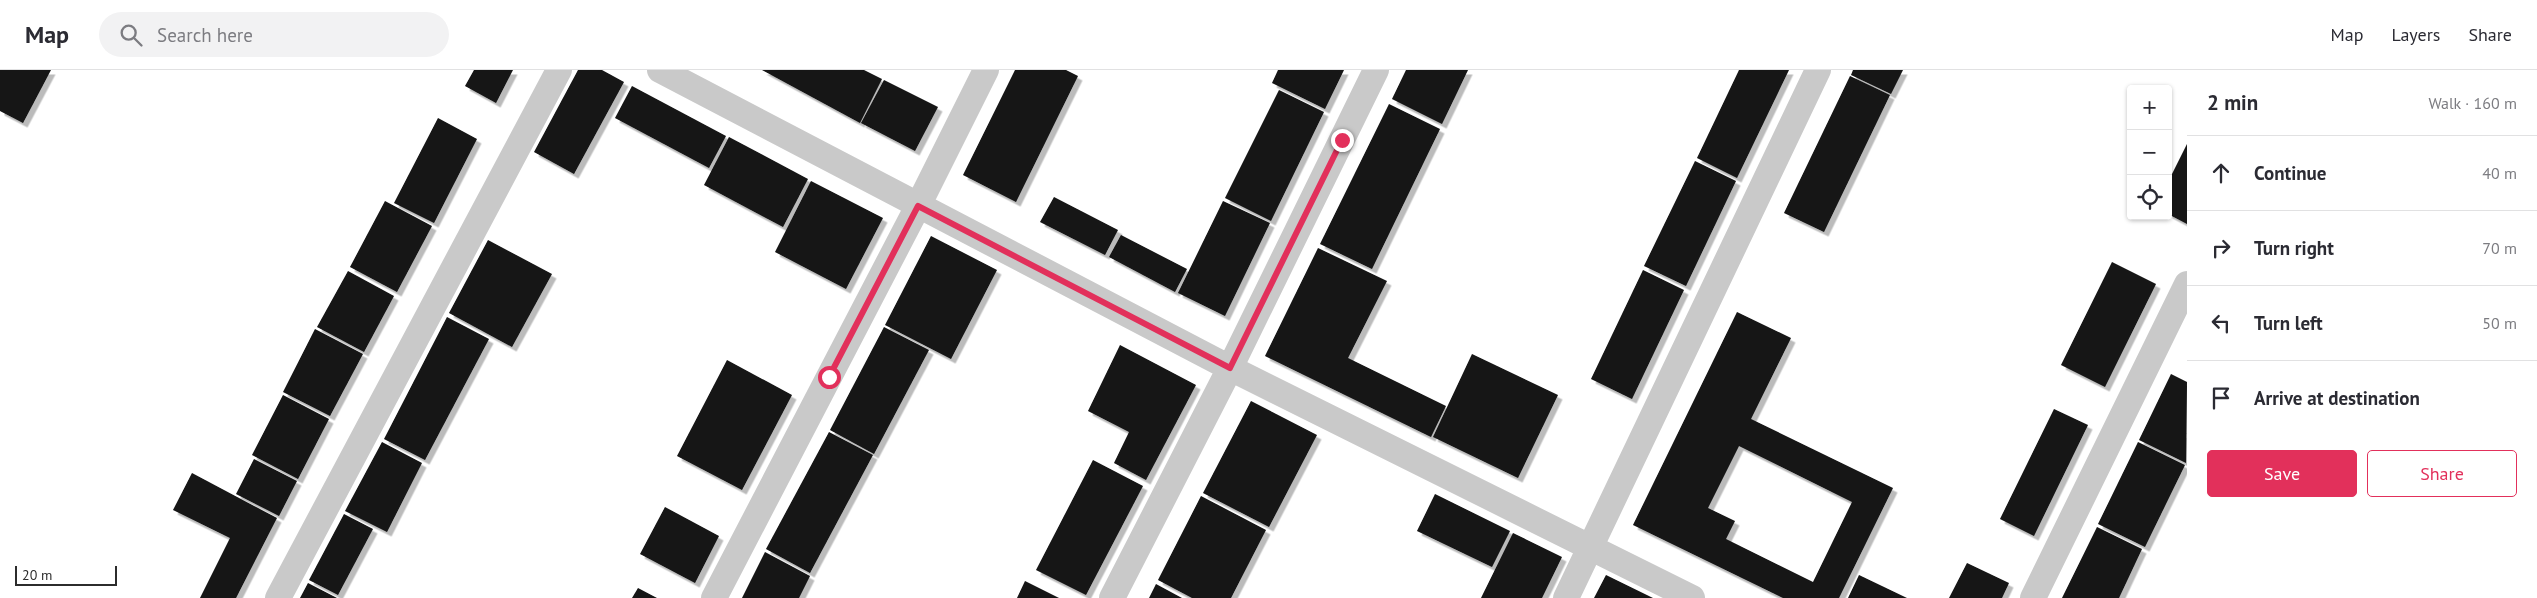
<!DOCTYPE html>
<meta charset="utf-8">
<style>
:root{--surface:#fff;--page:#f2f2f3;--text:#2b2b33;--muted:#7c7c81;--line:#e1e1e2;--accent:#e2305b}
body{margin:0;font-family:"PT Sans",sans-serif;background:var(--page);color:var(--text)}
.controls{position:absolute;right:15px;top:15px;display:grid;overflow:hidden;border-radius:5px;box-shadow:0 1px 4px #0004}
.controls button{width:45px;height:45px;display:grid;place-items:center;padding:0;border:0;border-bottom:1px solid var(--line);background:var(--surface);color:var(--text);font:25px sans-serif}
.scale{position:absolute;left:15px;bottom:12px;width:102px;box-sizing:border-box;padding-left:5px;border:2px solid #2c2c2c;border-top:0;font-size:14px;line-height:18px;white-space:nowrap;color:#2c2c2c;-webkit-text-stroke:4px #fff;paint-order:stroke}
.stop{position:absolute;width:15px;height:15px;margin:-11px;border:4px solid #e2305b;border-radius:50%;background:#fff}
.stop.end{background:#e2305b;border-color:#fff;box-shadow:0 1px 5px #0008}
.list{margin:0;padding:0;list-style:none}
h2{display:flex;justify-content:space-between;align-items:center;height:65px;margin:0;padding:0 20px;font-size:21px}
h2 small{font-size:16px;font-weight:400;color:var(--muted)}
.list li{display:grid;grid-template-columns:32px 1fr auto;gap:15px;align-items:center;box-sizing:border-box;height:75px;padding:0 20px;border-top:1px solid var(--line)}
.list b{display:block;font-size:19px;white-space:nowrap}
.list em{font-size:16px;font-style:normal;color:var(--muted)}
.actions{display:flex;gap:10px;padding:15px 20px}
.actions a{flex:1;padding:11px 0;border:1px solid var(--accent);border-radius:5px;text-align:center;font-size:18px;color:var(--accent)}
.actions .main{background:var(--accent);color:#fff}
.icon{flex:none;width:28px;height:28px;fill:none;stroke:currentColor;stroke-width:2;stroke-linecap:round;stroke-linejoin:round}
.map{position:relative;flex:none;width:2187px;height:528px;overflow:hidden}
header{display:flex;align-items:center;gap:30px;box-sizing:border-box;height:70px;padding:0 25px;background:var(--surface);border-bottom:1px solid var(--line)}
header strong{font-size:24px}
nav{display:flex;gap:28px;margin-inline-start:auto;font-size:18px}
.search{width:350px;height:45px;background:var(--page);display:flex;align-items:center;gap:12px;box-sizing:border-box;padding:0 18px;border-radius:28px;color:var(--muted);font-size:19px}
main{display:flex}
aside{flex:1;background:var(--surface)}
.map>svg:first-child{display:block}
</style>
<header>
<strong>Map</strong>
<div class="search"><svg class="icon" aria-label="search" viewBox="0 0 24 24"><circle cx="10" cy="10" r="6"/><path d="M15 15l6 6"/></svg>Search here</div>
<nav><a>Map</a><a>Layers</a><a>Share</a></nav>
</header>
<main>
<div class="map">
<svg width="2187" height="528" viewBox="0 0 2187 528">
<defs>
<filter id="shadow"><feDropShadow dx="4.5" dy="4.5" stdDeviation="0" flood-color="#0004"/></filter>
</defs>
<rect width="100%" height="100%" fill="#fff"/>
<path fill="#131313" fill-rule="evenodd" filter="url(#shadow)" d="M 0,0 L 51,0 L 23,53 L 0,41 Z
M 474,0 L 513,0 L 496,33 L 465,16 Z
M 578,0 L 602,0 L 624,12 L 574,104 L 534,82 Z
M 762,0 L 864,0 L 882,9 L 860,53 Z
M 1015,0 L 1066,0 L 1078,6 L 1016,132 L 963,105 Z
M 1278,0 L 1344,0 L 1325,39 L 1272,13 Z
M 1406,0 L 1468,0 L 1442,54 L 1392,29 Z
M 1739,0 L 1789,0 L 1737,108 L 1697,88 Z
M 1853,0 L 1903,0 L 1891,24 L 1851,5 Z
M 1850,6 L 1890,25 L 1824,162 L 1784,143 Z
M 884,10 L 938,37 L 915,81 L 861,53 Z
M 632,16 L 726,66 L 709,98 L 615,48 Z
M 1279,20 L 1324,42 L 1271,151 L 1225,128 Z
M 1389,34 L 1440,59 L 1372,199 L 1320,174 Z
M 438,48 L 477,69 L 434,153 L 394,133 Z
M 729,67 L 808,109 L 783,157 L 704,115 Z
M 2187,74 L 2187,154 L 2168,144 L 2168,112 Z
M 1695,91 L 1736,111 L 1686,216 L 1644,196 Z
M 811,111 L 883,148 L 846,219 L 775,182 Z
M 1054,127 L 1118,160 L 1105,185 L 1040,152 Z
M 385,131 L 432,156 L 397,222 L 350,197 Z
M 1223,131 L 1270,153 L 1225,246 L 1178,223 Z
M 1121,165 L 1187,199 L 1175,222 L 1109,187 Z
M 931,166 L 997,200 L 951,289 L 885,255 Z
M 488,170 L 552,204 L 512,277 L 449,243 Z
M 1318,178 L 1387,211 L 1348,288 L 1446,336 L 1431,367 L 1265,286 Z
M 2112,192 L 2156,214 L 2105,317 L 2061,295 Z
M 1643,200 L 1684,220 L 1632,329 L 1591,309 Z
M 348,201 L 394,226 L 364,282 L 317,257 Z
M 1737,242 L 1791,268 L 1751,349 L 1893,418 L 1839,528 L 1783,528 L 1633,455 ZM 1739,376 L 1852,432 L 1813,512 L 1726,469 L 1735,451 L 1708,438 Z
M 447,247 L 489,269 L 425,390 L 384,369 Z
M 884,257 L 929,280 L 874,384 L 830,360 Z
M 315,259 L 363,284 L 330,346 L 283,322 Z
M 1120,275 L 1196,315 L 1146,410 L 1114,393 L 1129,362 L 1088,341 Z
M 1472,284 L 1558,325 L 1518,408 L 1433,367 Z
M 727,290 L 792,325 L 742,420 L 677,386 Z
M 2171,304 L 2187,312 L 2186,393 L 2139,370 Z
M 283,325 L 329,349 L 298,409 L 252,385 Z
M 1251,331 L 1317,365 L 1269,457 L 1203,423 Z
M 2054,339 L 2088,355 L 2034,466 L 2000,449 Z
M 829,362 L 873,385 L 810,503 L 766,479 Z
M 382,372 L 422,393 L 387,462 L 345,441 Z
M 2138,372 L 2185,395 L 2145,477 L 2098,454 Z
M 254,389 L 297,411 L 279,446 L 236,424 Z
M 1093,390 L 1143,416 L 1086,525 L 1036,500 Z
M 192,403 L 277,448 L 236,528 L 200,528 L 230,468 L 173,440 Z
M 1435,424 L 1510,461 L 1492,497 L 1417,461 Z
M 1201,426 L 1266,460 L 1231,528 L 1192,528 L 1158,510 Z
M 665,437 L 719,466 L 695,513 L 640,484 Z
M 344,444 L 373,459 L 338,525 L 309,510 Z
M 2097,457 L 2142,479 L 2119,528 L 2062,528 Z
M 1513,463 L 1562,487 L 1542,528 L 1481,528 Z
M 765,482 L 810,506 L 799,528 L 742,528 Z
M 1967,493 L 2009,513 L 2002,528 L 1949,528 Z
M 1606,505 L 1653,528 L 1594,528 Z
M 1859,505 L 1907,528 L 1848,528 Z
M 1025,511 L 1059,528 L 1017,528 Z
M 308,513 L 337,528 L 300,528 Z
M 1156,514 L 1182,528 L 1149,528 Z
M 638,518 L 657,528 L 632,528 Z"/>
<g fill="none" stroke-linecap="round" stroke-linejoin="round">
<path stroke="#c9c9c9" stroke-width="26" d="M 660,0 L 1230,298 L 1692,528
M 278,528 L 559,0
M 714,528 L 918,136 L 986,0
M 1112,528 L 1230,298 L 1376,0
M 1566,528 L 1818,0
M 2033,528 L 2187,214"/>
</g>
<g fill="none" stroke-linecap="round" stroke-linejoin="round">
<path stroke="#e2305b" stroke-width="6" d="M 829,307 L 918,136 L 1230,298 L 1342,70"/>
</g>
</svg>
<div class="controls">
<button>+</button>
<button>−</button>
<button><svg class="icon" aria-label="locate" viewBox="0 0 24 24"><circle cx="12" cy="12" r="6"/><path d="M12 2v4M12 18v4M2 12h4M18 12h4"/></svg></button>
</div>
<div class="scale">20 m</div>
<div class="stop" style="left:829px;top:307px"></div>
<div class="stop end" style="left:1342px;top:70px"></div>
</div>
<aside>
<h2>2 min<small>Walk · 160 m</small></h2>
<ul class="list">
<li><svg class="icon" aria-label="ahead" viewBox="0 0 24 24"><path d="M12 20V5M6 11l6-6 6 6"/></svg><div><b>Continue</b></div><em>40 m</em></li>
<li><svg class="icon" aria-label="right" viewBox="0 0 24 24"><path d="M7 20v-9h11M14 6l5 5-5 5"/></svg><div><b>Turn right</b></div><em>70 m</em></li>
<li><svg class="icon" aria-label="left" viewBox="0 0 24 24"><path d="M17 20v-9H6M10 6l-5 5 5 5"/></svg><div><b>Turn left</b></div><em>50 m</em></li>
<li><svg class="icon" aria-label="arrive" viewBox="0 0 24 24"><path d="M6 21V4h12l-3 4 3 4H6"/></svg><div><b>Arrive at destination</b></div></li>
</ul>
<div class="actions"><a class="main">Save</a><a>Share</a></div>
</aside>
</main>
